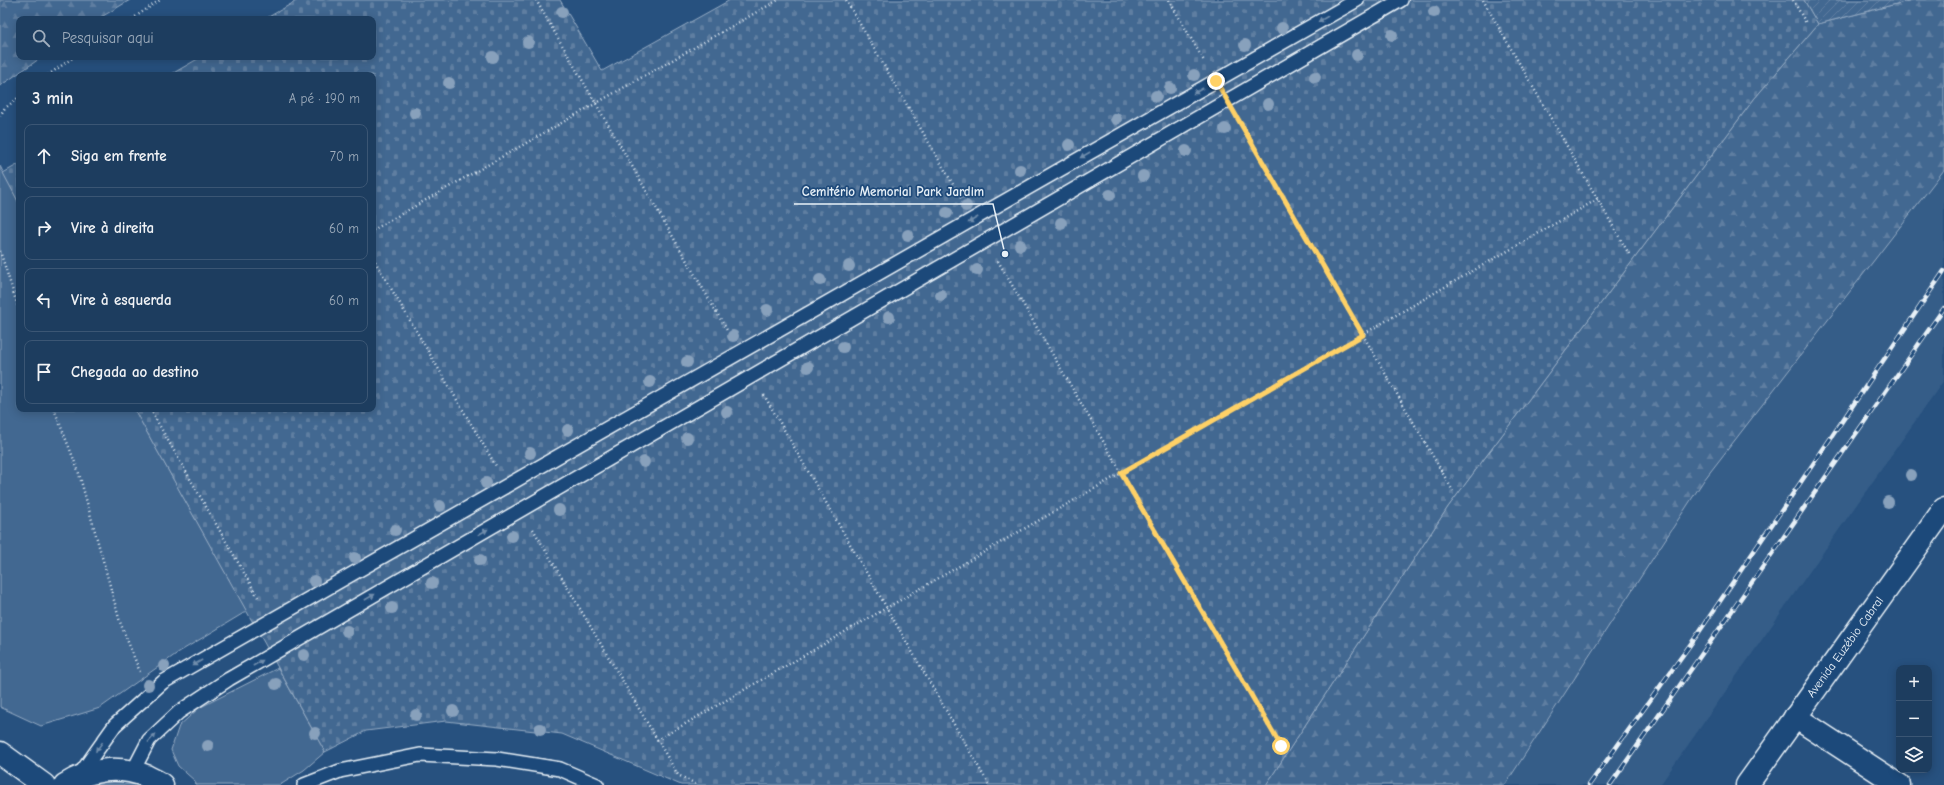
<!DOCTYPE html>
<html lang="pt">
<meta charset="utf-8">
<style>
:root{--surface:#1d3d5f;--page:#254465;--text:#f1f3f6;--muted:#a0aebd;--line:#3b5674}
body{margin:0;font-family:"Comic Neue",sans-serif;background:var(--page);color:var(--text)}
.controls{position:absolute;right:12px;bottom:12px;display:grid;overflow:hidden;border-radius:8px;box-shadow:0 2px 10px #0003}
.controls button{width:36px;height:36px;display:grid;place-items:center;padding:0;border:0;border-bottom:1px solid var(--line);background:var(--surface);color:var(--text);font:20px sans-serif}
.stop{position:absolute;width:12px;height:12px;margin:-9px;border:3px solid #ffd166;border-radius:50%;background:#fff}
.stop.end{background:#ffd166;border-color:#fff;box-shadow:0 1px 4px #0008}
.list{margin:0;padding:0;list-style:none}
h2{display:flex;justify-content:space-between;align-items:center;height:52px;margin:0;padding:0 16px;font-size:17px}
h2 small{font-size:13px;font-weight:400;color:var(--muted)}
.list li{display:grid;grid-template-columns:26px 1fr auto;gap:12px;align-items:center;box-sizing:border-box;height:64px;margin:0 8px 8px;padding:0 8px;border:1px solid var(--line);border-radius:8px}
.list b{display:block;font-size:15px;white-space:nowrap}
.list em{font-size:13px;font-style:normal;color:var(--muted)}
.icon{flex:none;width:22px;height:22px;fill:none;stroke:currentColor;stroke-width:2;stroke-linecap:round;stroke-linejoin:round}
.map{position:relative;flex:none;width:1944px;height:785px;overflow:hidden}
.search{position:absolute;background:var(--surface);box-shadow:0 2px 10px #0003;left:16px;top:16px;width:360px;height:44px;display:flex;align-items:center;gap:10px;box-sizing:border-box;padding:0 14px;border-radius:8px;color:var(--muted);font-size:15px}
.panel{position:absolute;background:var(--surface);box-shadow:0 2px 10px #0003;left:16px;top:72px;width:360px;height:340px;border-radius:8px}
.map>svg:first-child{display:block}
</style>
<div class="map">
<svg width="1944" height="785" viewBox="0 0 1944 785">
<defs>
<pattern id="forest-firs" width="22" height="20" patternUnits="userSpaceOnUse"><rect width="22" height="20" fill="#436891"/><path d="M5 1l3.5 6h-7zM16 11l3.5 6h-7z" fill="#5e7ea1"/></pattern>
<pattern id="cemetery-stones" width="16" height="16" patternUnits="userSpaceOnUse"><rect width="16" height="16" fill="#436891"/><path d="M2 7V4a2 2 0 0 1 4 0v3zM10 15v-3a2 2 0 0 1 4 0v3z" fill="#5e7ea1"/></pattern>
<pattern id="garden-furrows" width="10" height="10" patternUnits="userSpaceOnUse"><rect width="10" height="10" fill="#436891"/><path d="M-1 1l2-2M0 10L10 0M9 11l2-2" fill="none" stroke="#5e7ea1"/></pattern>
</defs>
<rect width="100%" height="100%" fill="#27517f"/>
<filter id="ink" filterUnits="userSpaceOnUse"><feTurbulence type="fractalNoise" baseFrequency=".025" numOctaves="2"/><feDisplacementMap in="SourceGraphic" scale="8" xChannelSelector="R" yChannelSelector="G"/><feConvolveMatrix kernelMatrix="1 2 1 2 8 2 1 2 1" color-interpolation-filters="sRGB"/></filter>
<g filter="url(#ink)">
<path fill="#355d88" d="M 1944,170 L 1944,380 L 1660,785 L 1505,785 L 1704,480 Z"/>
<path fill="#436891" stroke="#96acc4" d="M 0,166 L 19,203 L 19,409 L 134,409 L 247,611 L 179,652 L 100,708 L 41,726 L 0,707 Z
M 278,668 L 325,752 L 304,770 L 280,785 L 196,785 L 195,781 L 178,766 L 171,750 L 179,726 L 199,708 Z
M 100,781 L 124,781 L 140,785 L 89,785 Z"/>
<path fill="url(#forest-firs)" stroke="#96acc4" d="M 0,0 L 130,0 L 98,19 L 19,19 L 19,57 L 42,57 L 0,86 Z
M 1912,0 L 1944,0 L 1944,170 L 1704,480 L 1505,785 L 1266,785 L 1448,507 L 1754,99 L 1818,24 Z"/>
<path fill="url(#cemetery-stones)" stroke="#96acc4" d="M 298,0 L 560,0 L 602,71 L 730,0 L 1804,0 L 1818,24 L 1754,99 L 1448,507 L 1266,785 L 681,785 L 562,734 L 446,721 L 366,731 L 325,752 L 134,409 L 373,409 L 373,75 L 170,75 L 201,57 L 373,57 L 373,19 L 265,19 Z
M 19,164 L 19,203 L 3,173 Z"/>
<path fill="url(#garden-furrows)" stroke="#96acc4" d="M 1804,0 L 1912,0 L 1818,24 Z"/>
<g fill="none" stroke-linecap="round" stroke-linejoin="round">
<defs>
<path id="lane" d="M 133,771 L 149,740 L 179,712 L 229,679 L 1401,0
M 78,777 L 115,725 L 163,682 L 1357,0
M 304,785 L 340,771 L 420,755 L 497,759 L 560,769 L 597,785"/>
<path id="secondary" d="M 1795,717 L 1899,785
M 0,753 L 44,785
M 65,785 C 89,769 118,765 146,776 C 151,779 158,781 162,785"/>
<path id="primary" d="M 1747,785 L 1944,509"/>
</defs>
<use href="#lane" stroke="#e8f1f8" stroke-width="16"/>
<use href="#secondary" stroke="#e8f1f8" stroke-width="25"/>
<use href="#primary" stroke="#e8f1f8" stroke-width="25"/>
<path stroke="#e8f1f8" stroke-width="2.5" stroke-dasharray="1 3" stroke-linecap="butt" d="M 536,0 L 728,332
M 846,0 L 961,198
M 1169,0 L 1204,61
M 1483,0 L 1629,254
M 1793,0 L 1806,23
M 132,19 L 160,0
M 48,75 L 74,57
M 0,116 L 4,109 L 19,97
M 1239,120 L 1453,491
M 373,230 L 778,0
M 0,251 L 19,310
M 373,258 L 496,466
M 998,261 L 1281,746
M 764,395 L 989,785
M 54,409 L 78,470 L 120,622 L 140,672
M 150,409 L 259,599
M 533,529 L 678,775 L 698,785
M 657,740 L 1598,199"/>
<use href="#lane" stroke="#1f4a7a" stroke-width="13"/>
<use href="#secondary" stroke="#1f4a7a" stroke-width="22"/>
<use href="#primary" stroke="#1f4a7a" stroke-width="22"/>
<defs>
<path id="rail" d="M 1589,785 L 1695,638 L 1944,271
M 1610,785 L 1944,308"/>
</defs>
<use href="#rail" stroke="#e8f1f8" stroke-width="4.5"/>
<use href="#rail" stroke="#1f4a7a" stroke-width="3" stroke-dasharray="9" stroke-linecap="butt"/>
</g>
<g fill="#88a1bc">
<circle cx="562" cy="12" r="6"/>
<circle cx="1434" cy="12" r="6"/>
<circle cx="1282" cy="28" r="6"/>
<circle cx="1392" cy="35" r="6"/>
<circle cx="528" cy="42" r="6"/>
<circle cx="1245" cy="45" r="6"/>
<circle cx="1357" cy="55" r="6"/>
<circle cx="493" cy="57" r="6"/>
<circle cx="1194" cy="75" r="6"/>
<circle cx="1315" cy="77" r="6"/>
<circle cx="449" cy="83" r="6"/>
<circle cx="1170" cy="88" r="6"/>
<circle cx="1156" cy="96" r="6"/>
<circle cx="1268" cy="104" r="6"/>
<circle cx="415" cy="113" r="6"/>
<circle cx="1116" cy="119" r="6"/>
<circle cx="1225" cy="129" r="6"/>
<circle cx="1069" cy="145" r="6"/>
<circle cx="1186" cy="151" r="6"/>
<circle cx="1020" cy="170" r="6"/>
<circle cx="1143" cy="176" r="6"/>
<circle cx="1110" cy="195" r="6"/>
<circle cx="966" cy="206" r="6"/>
<circle cx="947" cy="213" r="6"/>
<circle cx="1061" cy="223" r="6"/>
<circle cx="908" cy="235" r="6"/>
<circle cx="1020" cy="245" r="6"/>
<circle cx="849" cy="266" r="6"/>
<circle cx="977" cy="270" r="6"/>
<circle cx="820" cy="280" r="6"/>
<circle cx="941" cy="295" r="6"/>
<circle cx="767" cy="310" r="6"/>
<circle cx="889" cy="317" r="6"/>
<circle cx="733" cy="336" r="6"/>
<circle cx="843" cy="347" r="6"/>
<circle cx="687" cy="362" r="6"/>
<circle cx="808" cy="367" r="6"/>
<circle cx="650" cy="382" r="6"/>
<circle cx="727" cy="412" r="6"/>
<circle cx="568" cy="430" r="6"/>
<circle cx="687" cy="438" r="6"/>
<circle cx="530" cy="453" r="6"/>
<circle cx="644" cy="462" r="6"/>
<circle cx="1911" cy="475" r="6"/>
<circle cx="486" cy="483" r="6"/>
<circle cx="1888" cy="502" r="6"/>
<circle cx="440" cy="506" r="6"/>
<circle cx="559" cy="510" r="6"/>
<circle cx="395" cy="530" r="6"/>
<circle cx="512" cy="536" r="6"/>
<circle cx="355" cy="558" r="6"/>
<circle cx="480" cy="560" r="6"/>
<circle cx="314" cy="581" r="6"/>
<circle cx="432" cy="583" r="6"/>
<circle cx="392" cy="608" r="6"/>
<circle cx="347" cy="631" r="6"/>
<circle cx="304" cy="655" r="6"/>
<circle cx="164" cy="666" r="6"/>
<circle cx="276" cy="684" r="6"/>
<circle cx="148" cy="685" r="6"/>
<circle cx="453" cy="711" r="6"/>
<circle cx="416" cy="715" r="6"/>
<circle cx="540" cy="729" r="6"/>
<circle cx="315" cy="733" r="6"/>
<circle cx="208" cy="746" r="6"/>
</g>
<defs><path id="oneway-solid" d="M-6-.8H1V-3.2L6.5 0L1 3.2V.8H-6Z"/></defs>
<g fill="#6f8dac">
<use href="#oneway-solid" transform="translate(1323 19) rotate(150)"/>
<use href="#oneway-solid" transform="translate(1198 91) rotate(150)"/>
<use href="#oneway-solid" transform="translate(1085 155) rotate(150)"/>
<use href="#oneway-solid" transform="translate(973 220) rotate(150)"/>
<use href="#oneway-solid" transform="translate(483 532) rotate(-30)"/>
<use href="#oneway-solid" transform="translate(370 597) rotate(-30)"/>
<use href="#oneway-solid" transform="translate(197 663) rotate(150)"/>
<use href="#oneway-solid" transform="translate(258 663) rotate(-30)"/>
<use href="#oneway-solid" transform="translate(152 738) rotate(-48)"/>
<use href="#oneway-solid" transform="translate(99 747) rotate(126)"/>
</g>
</g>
<g fill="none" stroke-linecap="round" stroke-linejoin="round" filter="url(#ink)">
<path stroke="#ffd166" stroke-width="5" d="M 1216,81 L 1363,335 L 1121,473 L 1281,746"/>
</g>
<g text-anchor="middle" stroke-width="3.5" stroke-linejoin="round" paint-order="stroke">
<g font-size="12" fill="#e8f1f8" stroke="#1f4a7a">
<text transform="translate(1845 647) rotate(-54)" y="4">Avenida Euzébio Cabral</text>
</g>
</g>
<path fill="none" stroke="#e8f1f8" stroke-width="1.5" d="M1005 254L993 204H794"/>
<circle fill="#e8f1f8" stroke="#1f4a7a" stroke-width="1.5" cx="1005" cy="254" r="4"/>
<g font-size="13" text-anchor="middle" font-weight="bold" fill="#e8f1f8" stroke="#1f4a7a" stroke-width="3.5" stroke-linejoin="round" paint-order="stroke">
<text x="893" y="196">Cemitério Memorial Park Jardim</text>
</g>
</svg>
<div class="controls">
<button>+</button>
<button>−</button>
<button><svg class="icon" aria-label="layers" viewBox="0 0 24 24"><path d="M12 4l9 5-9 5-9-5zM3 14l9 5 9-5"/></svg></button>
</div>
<div class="stop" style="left:1281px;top:746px"></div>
<div class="stop end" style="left:1216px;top:81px"></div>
<div class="search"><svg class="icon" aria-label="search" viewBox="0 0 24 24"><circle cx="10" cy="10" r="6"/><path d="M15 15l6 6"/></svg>Pesquisar aqui</div>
<section class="panel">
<h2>3 min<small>A pé · 190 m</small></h2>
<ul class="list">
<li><svg class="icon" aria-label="ahead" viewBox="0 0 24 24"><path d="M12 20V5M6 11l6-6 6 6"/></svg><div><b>Siga em frente</b></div><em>70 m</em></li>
<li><svg class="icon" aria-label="right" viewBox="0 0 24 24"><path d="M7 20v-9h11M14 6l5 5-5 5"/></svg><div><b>Vire à direita</b></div><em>60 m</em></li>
<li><svg class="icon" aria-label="left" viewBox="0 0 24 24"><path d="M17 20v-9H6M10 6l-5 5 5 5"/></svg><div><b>Vire à esquerda</b></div><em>60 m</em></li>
<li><svg class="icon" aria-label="arrive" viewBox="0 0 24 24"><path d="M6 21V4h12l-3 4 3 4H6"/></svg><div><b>Chegada ao destino</b></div></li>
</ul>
</section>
</div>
